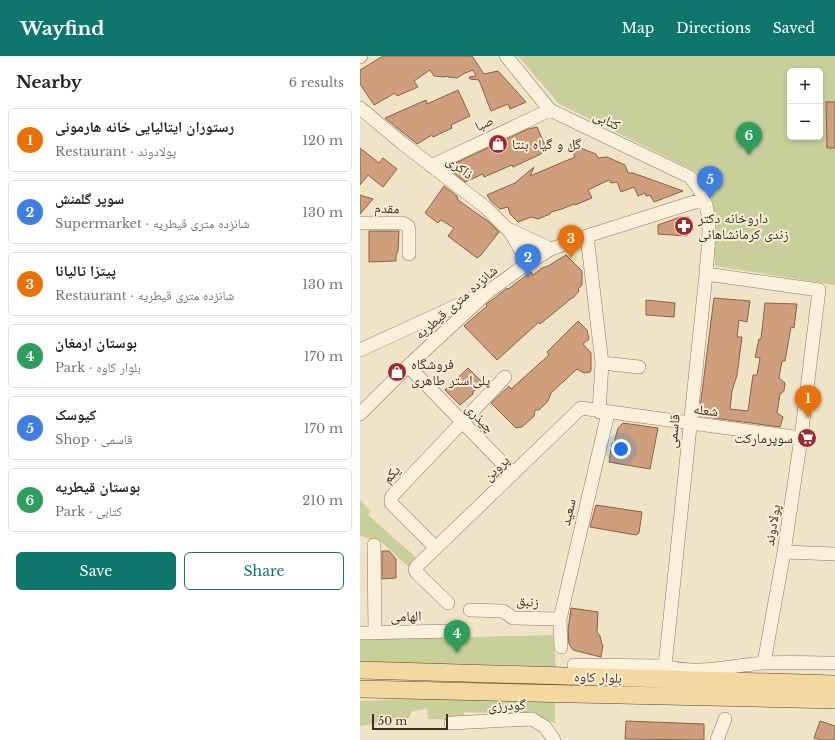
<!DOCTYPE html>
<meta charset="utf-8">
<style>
:root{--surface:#fff;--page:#f6f6f6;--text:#222;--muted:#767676;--line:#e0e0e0;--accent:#0f766e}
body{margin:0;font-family:"Libre Baskerville","Noto Naskh Arabic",serif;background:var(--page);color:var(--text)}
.controls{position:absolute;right:12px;top:12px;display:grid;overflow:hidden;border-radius:6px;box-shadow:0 2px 6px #0003}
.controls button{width:36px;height:36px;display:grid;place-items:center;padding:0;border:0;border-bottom:1px solid var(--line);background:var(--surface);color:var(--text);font:20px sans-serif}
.scale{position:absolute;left:12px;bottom:10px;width:76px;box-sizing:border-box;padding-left:4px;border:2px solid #3d2e20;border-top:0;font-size:11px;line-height:14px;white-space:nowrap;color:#3d2e20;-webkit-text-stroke:3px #f7eed8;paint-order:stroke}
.you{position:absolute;left:261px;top:393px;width:14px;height:14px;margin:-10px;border:3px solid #fff;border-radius:50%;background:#1a73e8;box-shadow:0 0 0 6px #1a73e833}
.badge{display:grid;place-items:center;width:26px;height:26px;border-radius:50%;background:var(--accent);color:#fff;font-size:13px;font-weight:700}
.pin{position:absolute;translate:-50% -33px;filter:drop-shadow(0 1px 2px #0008)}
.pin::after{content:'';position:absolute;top:21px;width:14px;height:12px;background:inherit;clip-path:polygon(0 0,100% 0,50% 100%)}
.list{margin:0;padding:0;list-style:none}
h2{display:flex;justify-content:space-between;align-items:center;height:52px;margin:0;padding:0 16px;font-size:17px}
h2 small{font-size:13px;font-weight:400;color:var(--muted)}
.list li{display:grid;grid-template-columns:26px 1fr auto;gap:12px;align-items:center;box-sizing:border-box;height:64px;margin:0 8px 8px;padding:0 8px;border:1px solid var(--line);border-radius:6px}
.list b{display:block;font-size:15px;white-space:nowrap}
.list p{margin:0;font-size:13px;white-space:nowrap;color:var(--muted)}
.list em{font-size:13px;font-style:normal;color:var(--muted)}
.actions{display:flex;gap:8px;padding:12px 16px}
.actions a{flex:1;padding:9px 0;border:1px solid var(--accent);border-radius:6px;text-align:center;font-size:14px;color:var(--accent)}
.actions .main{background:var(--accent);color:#fff}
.map{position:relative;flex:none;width:475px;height:684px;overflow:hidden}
header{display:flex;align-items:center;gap:24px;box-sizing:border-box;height:56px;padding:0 20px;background:var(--accent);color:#fff}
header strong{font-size:19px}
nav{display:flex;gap:22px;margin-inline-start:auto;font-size:14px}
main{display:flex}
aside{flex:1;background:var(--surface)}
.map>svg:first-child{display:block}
</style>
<header>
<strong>Wayfind</strong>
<nav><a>Map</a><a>Directions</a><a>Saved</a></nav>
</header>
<main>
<aside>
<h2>Nearby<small>6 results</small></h2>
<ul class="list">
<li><span class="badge" style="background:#e8710a">1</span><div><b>رستوران ایتالیایی خانه هارمونی</b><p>Restaurant · پولادوند</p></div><em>120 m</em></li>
<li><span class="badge" style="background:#3f7fe0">2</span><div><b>سوپر گلمنش</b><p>Supermarket · شانزده متری قیطریه</p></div><em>130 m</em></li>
<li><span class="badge" style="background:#e8710a">3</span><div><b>پیتزا تالیانا</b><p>Restaurant · شانزده متری قیطریه</p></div><em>130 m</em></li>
<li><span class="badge" style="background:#2e9e5b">4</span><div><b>بوستان ارمغان</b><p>Park · بلوار کاوه</p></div><em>170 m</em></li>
<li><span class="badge" style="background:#3f7fe0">5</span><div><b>کیوسک</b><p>Shop · قاسمی</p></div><em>170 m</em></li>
<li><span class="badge" style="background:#2e9e5b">6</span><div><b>بوستان قیطریه</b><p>Park · کتابی</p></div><em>210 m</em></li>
</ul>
<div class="actions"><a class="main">Save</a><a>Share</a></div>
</aside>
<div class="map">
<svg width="475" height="684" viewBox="0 0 475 684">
<rect width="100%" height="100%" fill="#f0e4c8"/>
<path fill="#c9cf9b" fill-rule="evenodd" d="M 158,0 L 475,0 L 475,229 L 355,210 L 352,139 L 347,121 L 199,48 ZM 430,15 L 460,15 L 460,81 L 430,81 Z
M 0,444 L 11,455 L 8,459 L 60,505 L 52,514 L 20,485 L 0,480 Z
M 193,579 L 196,612 L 154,609 L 0,609 L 0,584 Z
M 66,642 L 195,644 L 195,667 L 170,659 L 104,656 L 104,664 L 68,663 L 67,653 L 52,655 L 49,662 L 0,670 L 0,645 Z"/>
<path fill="#cf9f7d" stroke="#8d5f41" d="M 23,0 L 112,0 L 124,18 L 138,15 L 166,46 L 150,53 L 148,48 L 131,55 L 119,24 L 110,23 L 109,21 L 116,20 L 113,14 L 105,17 L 97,22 L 88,21 L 87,20 L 84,21 L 74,20 L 70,14 L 54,25 L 58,31 L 37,40 L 35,37 L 14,49 L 0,28 L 0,14 Z
M 98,34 L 110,60 L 91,69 L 92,72 L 73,81 L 72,79 L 57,88 L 25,62 L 66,44 L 67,48 Z
M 466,46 L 475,46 L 475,92 L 467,92 Z
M 177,71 L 185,89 L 181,98 L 153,111 L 152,109 L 124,121 L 123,118 L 105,126 L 87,111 L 168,73 Z
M 210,88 L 236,98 L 238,102 L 247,101 L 265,109 L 268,117 L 273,117 L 323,135 L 294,146 L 290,139 L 286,140 L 285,137 L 278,140 L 274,131 L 261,136 L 257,126 L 251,127 L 249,124 L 228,134 L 232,142 L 215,149 L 214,148 L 202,153 L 191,156 L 190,158 L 178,163 L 171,161 L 158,166 L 150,158 L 148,151 L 140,153 L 131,145 L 127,139 L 155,127 L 174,111 L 170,120 L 215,101 Z
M 0,92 L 19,107 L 23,102 L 37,113 L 23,131 L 8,119 L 0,129 Z
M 84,130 L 97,140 L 98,144 L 129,166 L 139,176 L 121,199 L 117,202 L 88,180 L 94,172 L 81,164 L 78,167 L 65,157 Z
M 0,139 L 13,143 L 0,158 Z
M 320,161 L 329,161 L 327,180 L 298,178 L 298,169 Z
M 9,175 L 39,175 L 38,195 L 36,199 L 36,205 L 9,206 Z
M 206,199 L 222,215 L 222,229 L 218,233 L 219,235 L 214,241 L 209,244 L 206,247 L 180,268 L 179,266 L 137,304 L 104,270 L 127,250 L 126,248 L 128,247 L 147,232 L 148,233 L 171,216 L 173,219 L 182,212 L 188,210 Z
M 354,242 L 390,245 L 387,266 L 379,264 L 377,281 L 382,281 L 377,319 L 372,335 L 370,353 L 388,355 L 393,319 L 397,319 L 400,302 L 395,301 L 399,283 L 401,283 L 405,247 L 437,248 L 434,272 L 431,271 L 425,305 L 422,305 L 419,322 L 425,327 L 424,335 L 420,338 L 417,357 L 423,361 L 420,371 L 339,360 Z
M 286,244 L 315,247 L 314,261 L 286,259 Z
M 218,265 L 227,274 L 229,283 L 223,288 L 231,297 L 231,314 L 230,316 L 224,317 L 217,313 L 191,337 L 188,345 L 179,354 L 175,354 L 174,360 L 162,371 L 156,372 L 131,347 L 149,330 L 151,333 L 189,299 L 187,296 Z
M 108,312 L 123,327 L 113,336 L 113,338 L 100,349 L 85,334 Z
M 263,367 L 298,372 L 290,413 L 249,406 L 252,387 L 254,387 L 258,372 Z
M 236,449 L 282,456 L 279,477 L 276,479 L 230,471 Z
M 22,495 L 29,495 L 36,503 L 36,522 L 22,523 Z
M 211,552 L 238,556 L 237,576 L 240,580 L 242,589 L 243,589 L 241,601 L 213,594 L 209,588 L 208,574 Z
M 266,665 L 344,668 L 344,684 L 265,683 Z
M 460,665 L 475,670 L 475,684 L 461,684 L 454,682 Z"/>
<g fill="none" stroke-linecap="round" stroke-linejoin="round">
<defs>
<path id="minor" d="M 146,0 L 190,54 L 330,121 C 357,150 348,183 346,218 L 305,610
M 0,1 L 1,0
M 0,52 L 42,87 L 125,151 L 151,177 L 168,207
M 71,110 L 190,54
M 0,167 L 42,167 L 48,170 L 49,174 L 49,198
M 148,173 L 191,193
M 227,180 L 242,307 L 239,356
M 346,218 L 459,234 L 441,382 L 424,496 L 404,607
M 0,294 L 118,240
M 242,307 L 279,311
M 48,310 L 153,418
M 0,358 L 48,310 L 129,235 L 168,207 L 191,193 L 227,180 L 344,143
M 14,489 L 15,577
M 76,492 L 31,447 L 31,444 L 32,440 L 145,321
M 424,496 L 475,498
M 88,547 L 57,517 L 55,514 L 57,510 L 221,352 L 441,382
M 110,554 L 143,555 L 153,562 L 200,563
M 0,577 L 93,575
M 201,591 L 200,563 L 248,357
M 214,609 L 305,610 C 337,620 372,609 405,607 C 428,606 452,607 475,607
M 91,667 L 172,663 L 185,671 L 194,684
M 357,684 L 365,663"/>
<path id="major" d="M 0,614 L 475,628
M 0,633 L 475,644"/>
</defs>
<use href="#minor" stroke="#8d765c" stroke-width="14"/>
<use href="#major" stroke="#5b4430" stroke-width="18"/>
<use href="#minor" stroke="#faf1dc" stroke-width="13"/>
<use href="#major" stroke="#f3d9a0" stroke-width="17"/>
</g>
<defs>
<symbol id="shop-disc" viewBox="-11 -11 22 22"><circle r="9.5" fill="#9e2a2b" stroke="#f7eed8"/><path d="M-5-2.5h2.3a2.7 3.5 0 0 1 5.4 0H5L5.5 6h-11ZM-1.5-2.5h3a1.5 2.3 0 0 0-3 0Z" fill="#fff"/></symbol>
<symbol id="pharmacy-disc" viewBox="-11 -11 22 22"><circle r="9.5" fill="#9e2a2b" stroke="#f7eed8"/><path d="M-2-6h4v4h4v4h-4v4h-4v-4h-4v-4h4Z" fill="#fff"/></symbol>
<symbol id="supermarket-disc" viewBox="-11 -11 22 22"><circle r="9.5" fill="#9e2a2b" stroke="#f7eed8"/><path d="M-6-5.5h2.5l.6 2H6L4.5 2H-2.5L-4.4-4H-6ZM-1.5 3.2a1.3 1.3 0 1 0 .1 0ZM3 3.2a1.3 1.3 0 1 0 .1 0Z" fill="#fff"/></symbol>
</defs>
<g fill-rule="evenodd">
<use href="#shop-disc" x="127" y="77" width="22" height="22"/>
<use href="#pharmacy-disc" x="313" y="159" width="22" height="22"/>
<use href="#shop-disc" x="26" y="305" width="22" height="22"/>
<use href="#supermarket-disc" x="436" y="371" width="22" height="22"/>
</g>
<g text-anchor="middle" stroke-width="4" stroke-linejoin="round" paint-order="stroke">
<g font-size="14" fill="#3d2e20" stroke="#f7eed8">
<text transform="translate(247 64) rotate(26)" y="5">کتابی</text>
<text transform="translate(124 67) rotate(-25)" y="5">صبا</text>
<text transform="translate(100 111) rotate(37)" y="5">ذاکری</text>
<text transform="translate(27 152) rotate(3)" y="5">مقدم</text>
<text transform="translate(96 246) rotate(-41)" y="5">شانزده متری قیطریه</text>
<text transform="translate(346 354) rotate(7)" y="5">شعله</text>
<text transform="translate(120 362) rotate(46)" y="5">چیذری</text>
<text transform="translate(313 375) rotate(-84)" y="5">قاسمی</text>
<text transform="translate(136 412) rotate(-44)" y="5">پروین</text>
<text transform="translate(31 418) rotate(-47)" y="5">یکم</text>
<text transform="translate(208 456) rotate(-77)" y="5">سعید</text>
<text transform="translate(412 469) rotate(-81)" y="5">پولادوند</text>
<text transform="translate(168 545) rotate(6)" y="5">زنبق</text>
<text transform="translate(46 560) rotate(-1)" y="5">الهامی</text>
<text transform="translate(238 621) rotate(2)" y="5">بلوار کاوه</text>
<text transform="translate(147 649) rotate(-2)" y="5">گودرزی</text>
</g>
<g font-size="14" fill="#3d2e20" stroke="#f7eed8" text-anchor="start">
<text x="152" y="93">گل و گیاه بنتا</text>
<text x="338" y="167">داروخانه دکتر<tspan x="338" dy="16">زندی کرمانشاهانی</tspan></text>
<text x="51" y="313">فروشگاه<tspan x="51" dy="16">پلی‌استر طاهری</tspan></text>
<text x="433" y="387" text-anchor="end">سوپرمارکت</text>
</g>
</g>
</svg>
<div class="controls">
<button>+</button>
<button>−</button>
</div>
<div class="scale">50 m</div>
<div class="you"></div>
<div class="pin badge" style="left:448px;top:362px;background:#e8710a">1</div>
<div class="pin badge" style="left:168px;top:221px;background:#3f7fe0">2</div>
<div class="pin badge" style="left:211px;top:202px;background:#e8710a">3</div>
<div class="pin badge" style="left:97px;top:597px;background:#2e9e5b">4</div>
<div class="pin badge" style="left:350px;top:143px;background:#3f7fe0">5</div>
<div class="pin badge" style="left:389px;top:99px;background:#2e9e5b">6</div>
</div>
</main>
